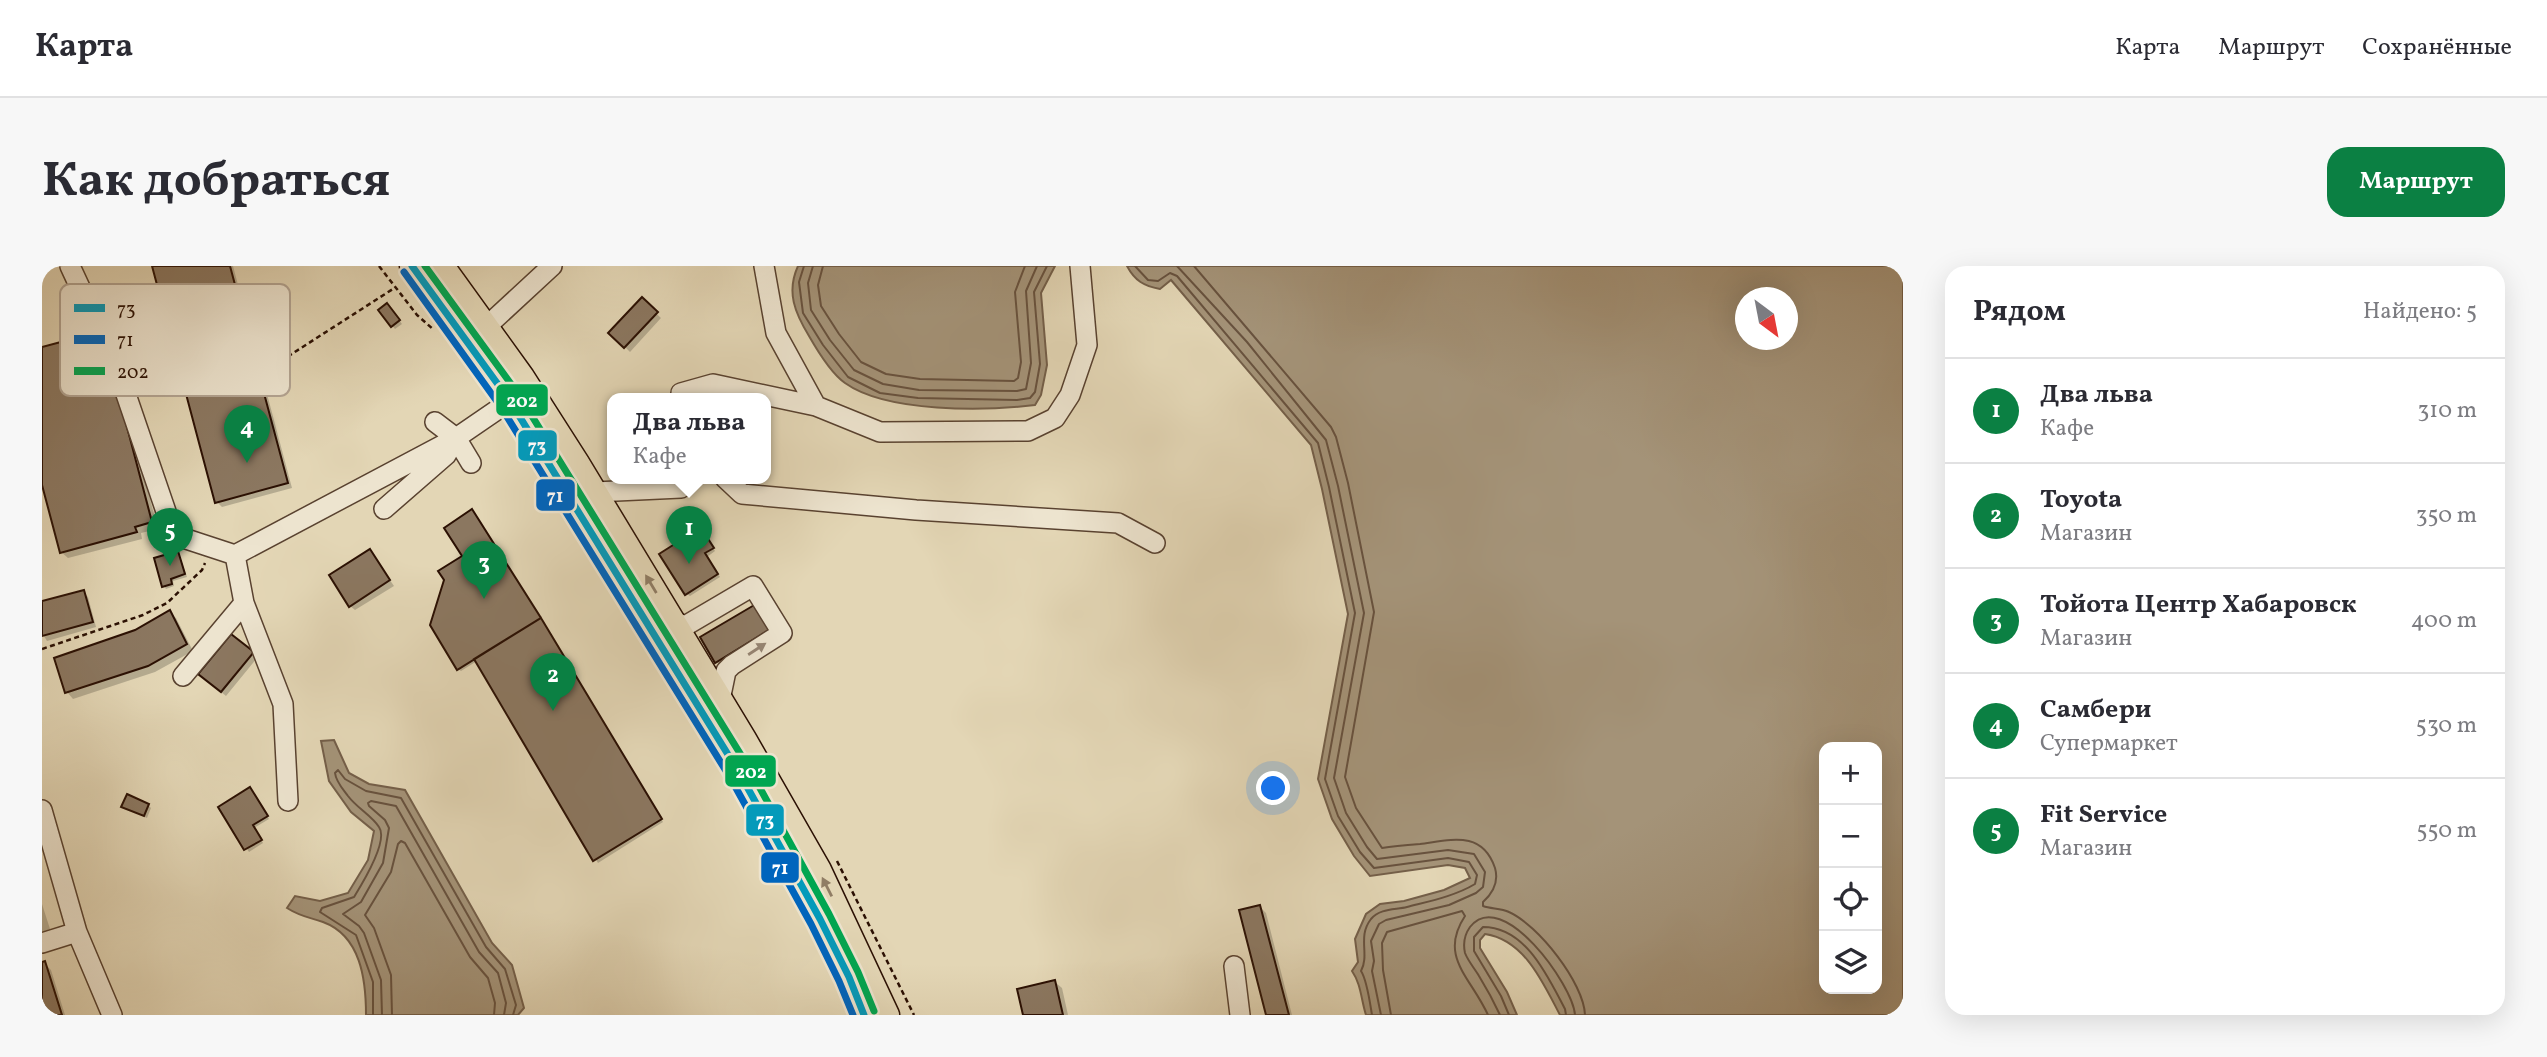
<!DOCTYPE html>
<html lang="ru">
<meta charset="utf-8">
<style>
:root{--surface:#fff;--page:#f7f7f7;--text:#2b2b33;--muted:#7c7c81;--line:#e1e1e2;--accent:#0b8043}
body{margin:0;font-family:Vollkorn,serif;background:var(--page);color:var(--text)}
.controls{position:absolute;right:21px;bottom:21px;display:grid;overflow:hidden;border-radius:14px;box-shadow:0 7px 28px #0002}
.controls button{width:63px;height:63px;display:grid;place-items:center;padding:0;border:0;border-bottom:2px solid var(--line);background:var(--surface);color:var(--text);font:35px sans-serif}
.compass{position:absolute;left:1693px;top:21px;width:63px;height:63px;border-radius:50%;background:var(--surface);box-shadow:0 7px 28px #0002;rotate:148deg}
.you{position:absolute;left:1232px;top:523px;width:24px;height:24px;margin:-18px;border:5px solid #fff;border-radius:50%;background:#1a73e8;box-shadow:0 0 0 10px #1a73e833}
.badge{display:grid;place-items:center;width:46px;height:46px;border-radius:50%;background:var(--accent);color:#fff;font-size:23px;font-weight:700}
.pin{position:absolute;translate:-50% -58px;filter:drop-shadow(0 2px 4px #0008)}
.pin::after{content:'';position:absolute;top:37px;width:24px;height:21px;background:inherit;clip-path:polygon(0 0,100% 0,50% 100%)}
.popup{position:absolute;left:565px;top:127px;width:164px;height:91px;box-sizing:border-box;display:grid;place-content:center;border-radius:14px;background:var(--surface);filter:drop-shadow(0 2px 5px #0005);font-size:23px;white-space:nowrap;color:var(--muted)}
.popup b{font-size:26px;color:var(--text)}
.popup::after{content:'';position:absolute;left:50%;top:100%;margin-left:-14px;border:14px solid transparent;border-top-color:var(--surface)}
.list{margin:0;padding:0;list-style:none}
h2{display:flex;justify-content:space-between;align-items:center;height:91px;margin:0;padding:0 28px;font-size:30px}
h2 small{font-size:23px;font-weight:400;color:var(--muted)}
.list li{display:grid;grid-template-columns:46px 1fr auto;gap:21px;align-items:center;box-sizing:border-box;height:105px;padding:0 28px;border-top:2px solid var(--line)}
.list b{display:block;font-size:26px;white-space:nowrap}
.list p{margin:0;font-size:23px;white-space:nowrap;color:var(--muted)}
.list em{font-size:23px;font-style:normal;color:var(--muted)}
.icon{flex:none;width:38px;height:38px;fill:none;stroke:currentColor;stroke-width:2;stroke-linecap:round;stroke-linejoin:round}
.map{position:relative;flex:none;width:1861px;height:749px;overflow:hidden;border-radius:21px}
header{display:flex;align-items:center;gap:42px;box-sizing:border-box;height:98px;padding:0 35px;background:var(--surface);border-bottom:2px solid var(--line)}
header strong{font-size:33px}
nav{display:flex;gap:38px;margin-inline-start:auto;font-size:24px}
.intro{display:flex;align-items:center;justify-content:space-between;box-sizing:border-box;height:168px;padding:0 42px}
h1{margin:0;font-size:49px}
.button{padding:18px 32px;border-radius:21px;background:var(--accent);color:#fff;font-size:24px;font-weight:700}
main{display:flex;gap:42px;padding:0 42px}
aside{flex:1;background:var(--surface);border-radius:21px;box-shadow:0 7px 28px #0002}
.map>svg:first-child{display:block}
</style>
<header>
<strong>Карта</strong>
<nav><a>Карта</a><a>Маршрут</a><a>Сохранённые</a></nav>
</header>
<div class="intro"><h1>Как добраться</h1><a class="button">Маршрут</a></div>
<main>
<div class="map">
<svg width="1861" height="749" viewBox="0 0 1861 749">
<rect width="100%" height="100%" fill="#e3d6b5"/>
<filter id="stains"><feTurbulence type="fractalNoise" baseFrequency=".00286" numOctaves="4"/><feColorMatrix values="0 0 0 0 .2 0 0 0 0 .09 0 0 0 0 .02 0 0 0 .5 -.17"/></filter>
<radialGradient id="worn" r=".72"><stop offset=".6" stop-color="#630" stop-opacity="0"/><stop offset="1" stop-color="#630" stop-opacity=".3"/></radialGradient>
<path fill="#a49378" stroke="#745f49" stroke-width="2" fill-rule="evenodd" d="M 756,0 L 1013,0 L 999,27 L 1005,99 L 999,129 L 993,139 C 943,145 845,147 803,117 C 790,108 775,84 767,70 C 753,47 744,26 756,0 Z
M 1085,0 L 1861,0 L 1861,749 L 1518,749 C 1501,717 1483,674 1443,668 L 1438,674 L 1438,682 L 1465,726 L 1475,749 L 1324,749 C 1319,733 1319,718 1310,705 L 1316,696 L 1313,673 L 1324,648 L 1338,638 L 1362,635 L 1402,624 L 1428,612 L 1423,602 L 1406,599 L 1328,610 L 1312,590 L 1290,553 L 1276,513 L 1306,348 L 1280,223 L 1269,179 L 1129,14 L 1118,23 C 1102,20 1093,15 1085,0 ZM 1703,32 L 1745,32 L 1745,74 L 1703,74 ZM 1835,481 L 1835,723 L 1782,723 L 1782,481 Z
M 292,474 L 307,507 L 327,518 L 363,524 L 450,677 L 470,699 L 482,742 L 476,749 L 324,749 C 324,714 319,670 281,656 C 267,651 259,651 245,642 L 253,630 L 278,635 L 306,627 L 326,594 L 332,565 L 309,546 L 287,515 L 279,475 Z"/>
<path fill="#0003" d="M 112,0 L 191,0 L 250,222 L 180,241 L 175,236 Z
M 600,34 L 619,52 L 588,86 L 569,67 Z
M 348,42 L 360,58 L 353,63 L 338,44 Z
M 30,75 L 37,82 L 44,109 L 75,109 L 116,263 L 99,267 L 100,273 L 26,292 L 19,286 L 0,212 L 0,83 Z
M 665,273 L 673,285 L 665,291 L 678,311 L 648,330 L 645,328 L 655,275 Z
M 328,285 L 352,320 L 313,344 L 308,340 Z
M 136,286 L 145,311 L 131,315 L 132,320 L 124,323 L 122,320 Z
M 423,290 L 502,357 L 621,556 L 556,597 L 435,395 L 419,405 L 416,403 Z
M 41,326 L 46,331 L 54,361 L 5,375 L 0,367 L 0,337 Z
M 714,340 L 731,366 L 677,398 L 674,396 Z
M 127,346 L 134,352 L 151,385 L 113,406 L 31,433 L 25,426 L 94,365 Z
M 211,387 L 215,392 L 184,430 L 163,413 Z
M 210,526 L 227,553 L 212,562 L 221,577 L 207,586 L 178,541 Z
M 106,539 L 109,542 L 105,552 L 81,540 Z
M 0,638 L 8,663 L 0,666 Z
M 1218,641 L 1224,647 L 1250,749 L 1225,749 Z
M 2,697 L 9,704 L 23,749 L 0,749 L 0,698 Z
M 1013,716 L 1020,722 L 1026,749 L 983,749 Z"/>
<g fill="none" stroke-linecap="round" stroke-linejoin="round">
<path stroke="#68523e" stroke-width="2" d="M 762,0 L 757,16 L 761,47 L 781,79 L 806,111 L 838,127 L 876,132 L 975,134 L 988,132 L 993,126 L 998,98 L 992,26 L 1005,0
M 771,0 L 766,17 L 769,44 L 788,74 L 812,104 L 841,118 L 877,124 L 975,125 L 984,123 L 989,97 L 984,25 L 995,0
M 781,0 L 776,19 L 779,40 L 797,68 L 819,96 L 844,108 L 878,113 L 972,115 L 976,112 L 979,96 L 973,26 L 983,0
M 1093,0 L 1106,14 L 1116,15 L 1128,7 L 1135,10 L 1276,177 L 1287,221 L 1313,347 L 1283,513 L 1296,550 L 1318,586 L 1332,602 L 1406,592 L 1427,596 L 1435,609 L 1433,618 C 1413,630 1388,635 1365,641 C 1354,644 1338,642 1329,653 C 1315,671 1328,688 1319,705 C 1325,714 1328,737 1330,749
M 1135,0 L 1205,76 L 1284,174 L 1296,220 L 1322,347 L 1292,512 L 1304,547 L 1325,581 L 1335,593 L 1406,584 L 1432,588 L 1443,606 L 1441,621 L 1434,627 L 1407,639 L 1344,654 L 1337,658 L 1329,675 L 1332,695 L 1330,705 L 1339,749
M 1152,0 L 1289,161 L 1294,171 L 1306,217 L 1332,346 L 1303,511 L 1314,542 L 1340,582 C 1352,580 1365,579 1378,578 C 1409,574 1440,564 1453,602 C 1457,616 1451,627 1441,636 L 1441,640 C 1449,643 1459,642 1467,646 C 1496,659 1542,717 1543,749
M 331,749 L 331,716 L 314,669 L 278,646 L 280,642 L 312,631 C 320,618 347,575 337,561 C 330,550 315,542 306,530 C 301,523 294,516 293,507 L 296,504 L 303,513 L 324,525 L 359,532 L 444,681 L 463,703 L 474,739 L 471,749
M 340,749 L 339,714 L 322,667 L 317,660 L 301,648 L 319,636 L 341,597 L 347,562 L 343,554 L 327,540 L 326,537 L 329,535 L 354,540 L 437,686 L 456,707 L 464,737 L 462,749
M 350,749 L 349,709 L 332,662 L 323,649 L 349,606 L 356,578 L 359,575 L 363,577 L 428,691 L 446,712 L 453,737 L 452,749
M 1349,749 L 1341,704 L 1340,677 L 1345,666 L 1420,645 L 1423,650 C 1396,691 1429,711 1446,749
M 1458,749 C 1452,736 1445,723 1437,710 C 1433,703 1426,695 1423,687 C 1421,678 1423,668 1428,661 C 1460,620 1531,719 1533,749
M 1467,749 L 1459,730 L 1432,685 L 1432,671 L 1441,661 C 1484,661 1506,711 1523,743 L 1524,749"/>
</g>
<path fill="#8b7760" stroke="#2b1003" stroke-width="2" d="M 110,0 L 188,0 L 246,217 L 173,237 Z
M 600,31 L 616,46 L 582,82 L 566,67 Z
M 345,37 L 358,54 L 349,61 L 336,44 Z
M 30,73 L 40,108 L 69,100 L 110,256 L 93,261 L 95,266 L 18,287 L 0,219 L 0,81 Z
M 430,243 L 499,352 L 415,404 L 388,359 L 402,314 L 396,305 L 420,290 L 402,262 Z
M 650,267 L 654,273 L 663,268 L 672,282 L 663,287 L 676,308 L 643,329 L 617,288 Z
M 328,283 L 348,314 L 307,341 L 287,309 Z
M 136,285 L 143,308 L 129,313 L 130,318 L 120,321 L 112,292 Z
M 42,324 L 51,356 L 0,370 L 0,335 Z
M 714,338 L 729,363 L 673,397 L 658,371 Z
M 128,344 L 145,378 L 106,400 L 23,427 L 12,392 L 93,364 Z
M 499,352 L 620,553 L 551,595 L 432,393 Z
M 189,368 L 212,386 L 179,426 L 156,408 Z
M 208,521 L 226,550 L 211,559 L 220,574 L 202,584 L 176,541 Z
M 85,528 L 107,538 L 102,550 L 79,541 Z
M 1218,639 L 1247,749 L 1224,749 L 1197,644 Z
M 3,695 L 20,749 L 0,749 L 0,696 Z
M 1013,714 L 1021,749 L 981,749 L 975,723 Z"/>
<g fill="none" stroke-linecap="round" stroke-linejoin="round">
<defs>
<path id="minor" d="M 28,0 L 74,99 L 132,269 L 193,289
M 722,0 L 734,67 L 774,140
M 444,61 L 510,0
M 639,132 L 639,127 L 671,118 L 774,140 L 838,166 L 986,165 L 1013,152 L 1028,129 L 1045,79 L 1038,0
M 393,156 L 414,172 L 429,197
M 683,212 L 700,228 L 874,244 L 1076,257 L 1113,277
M 553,226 L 639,222 L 641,212
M 342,243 L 404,189 L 410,179
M 202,337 L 241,438 L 246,535
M 631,355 L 643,360 L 711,320 L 740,367 L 690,399 L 684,405 L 678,434
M 141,410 L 202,337 L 193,289 L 414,172 L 468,135
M 0,544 L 35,666 L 70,749
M 0,677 L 35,666
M 1192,700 L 1198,749"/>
<path id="major" d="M 370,0 L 468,135 L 698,508 L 778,653 L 807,711 L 822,749
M 400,0 L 480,111 L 535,197 L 702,473 L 777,604 L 845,749"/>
</defs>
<use href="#minor" stroke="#594230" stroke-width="22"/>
<use href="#major" stroke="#2b1003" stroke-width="27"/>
<path stroke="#2b1003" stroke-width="2.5" stroke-dasharray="5 3.5" stroke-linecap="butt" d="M 337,0 L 375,49 L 392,64
M 217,109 L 354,21
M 0,383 L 101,349 L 125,337 L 160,304 L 163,297
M 795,595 L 872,749"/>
<use href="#minor" stroke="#ede4cf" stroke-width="19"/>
<use href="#major" stroke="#e3d6b5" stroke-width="24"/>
<defs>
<path id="bus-1" d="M 370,0 L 468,135 L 698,508 L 778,653 L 807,711 L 822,749"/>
<path id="bus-2" d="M 362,6 L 459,141 L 689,513 L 769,658 L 797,715 L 811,749"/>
<path id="bus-3" d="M 383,0 L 477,129 L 707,502 L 787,648 L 816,706 L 832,745"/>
</defs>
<use href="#bus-1" stroke="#ede4cf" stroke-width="12"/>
<use href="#bus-2" stroke="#ede4cf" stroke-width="12"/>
<use href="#bus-3" stroke="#ede4cf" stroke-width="12"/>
<use href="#bus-1" stroke="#049aba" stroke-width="7"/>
<use href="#bus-2" stroke="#0065bd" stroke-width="7"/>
<use href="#bus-3" stroke="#00a651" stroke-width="7"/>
</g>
<defs><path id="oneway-solid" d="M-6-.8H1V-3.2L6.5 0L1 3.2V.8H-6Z" transform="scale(1.75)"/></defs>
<g fill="#907d65">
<use href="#oneway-solid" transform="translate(609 318) rotate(-121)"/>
<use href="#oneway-solid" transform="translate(785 621) rotate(-117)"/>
</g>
<use fill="#968573" href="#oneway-solid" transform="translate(715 383) rotate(-33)"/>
<rect x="18" y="18" width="230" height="112" rx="10" fill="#ede4cf" stroke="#b3a492" stroke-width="2"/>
<rect x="32" y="38" width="31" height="8" fill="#049aba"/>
<rect x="32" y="69" width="31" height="9" fill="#0065bd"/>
<rect x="32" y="101" width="31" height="8" fill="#00a651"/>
<g font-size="19" fill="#2b1003">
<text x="75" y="49">73</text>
<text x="75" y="80">71</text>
<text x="75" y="112">202</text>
</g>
<g stroke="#ede4cf" stroke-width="2.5">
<rect x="453" y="117" width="54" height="34" rx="7" fill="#00a651"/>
<rect x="475" y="163" width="41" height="33" rx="7" fill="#049aba"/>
<rect x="493" y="212" width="41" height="34" rx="7" fill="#0065bd"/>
<rect x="682" y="488" width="53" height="34" rx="7" fill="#00a651"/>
<rect x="703" y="537" width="40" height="34" rx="7" fill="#049aba"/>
<rect x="718" y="585" width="40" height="33" rx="7" fill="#0065bd"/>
</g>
<g font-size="19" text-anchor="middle" font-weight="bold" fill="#fff">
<text x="480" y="141">202</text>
<text x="495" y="186">73</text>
<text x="513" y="236">71</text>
<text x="709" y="512">202</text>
<text x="723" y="560">73</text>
<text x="738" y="608">71</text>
</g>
<rect width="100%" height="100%" filter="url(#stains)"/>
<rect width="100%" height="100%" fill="url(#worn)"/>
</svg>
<div class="controls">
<button>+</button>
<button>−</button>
<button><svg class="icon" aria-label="locate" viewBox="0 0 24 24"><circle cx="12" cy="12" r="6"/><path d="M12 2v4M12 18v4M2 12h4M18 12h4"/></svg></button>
<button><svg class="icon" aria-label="layers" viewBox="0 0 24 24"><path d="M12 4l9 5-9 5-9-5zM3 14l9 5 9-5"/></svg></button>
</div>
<svg class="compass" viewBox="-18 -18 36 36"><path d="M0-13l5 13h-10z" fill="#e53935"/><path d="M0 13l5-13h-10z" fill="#7c7c81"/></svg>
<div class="you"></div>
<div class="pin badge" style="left:647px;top:298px">1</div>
<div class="popup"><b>Два льва</b>Кафе</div>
<div class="pin badge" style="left:511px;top:445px">2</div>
<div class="pin badge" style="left:442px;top:333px">3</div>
<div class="pin badge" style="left:205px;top:197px">4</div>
<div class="pin badge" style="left:128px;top:300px">5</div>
</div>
<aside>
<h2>Рядом<small>Найдено: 5</small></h2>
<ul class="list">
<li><span class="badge">1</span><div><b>Два льва</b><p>Кафе</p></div><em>310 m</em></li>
<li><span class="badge">2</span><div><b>Toyota</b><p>Магазин</p></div><em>350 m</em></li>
<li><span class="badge">3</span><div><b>Тойота Центр Хабаровск</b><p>Магазин</p></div><em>400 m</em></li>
<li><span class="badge">4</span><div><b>Самбери</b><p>Супермаркет</p></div><em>530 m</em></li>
<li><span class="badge">5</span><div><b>Fit Service</b><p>Магазин</p></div><em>550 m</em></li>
</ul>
</aside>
</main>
